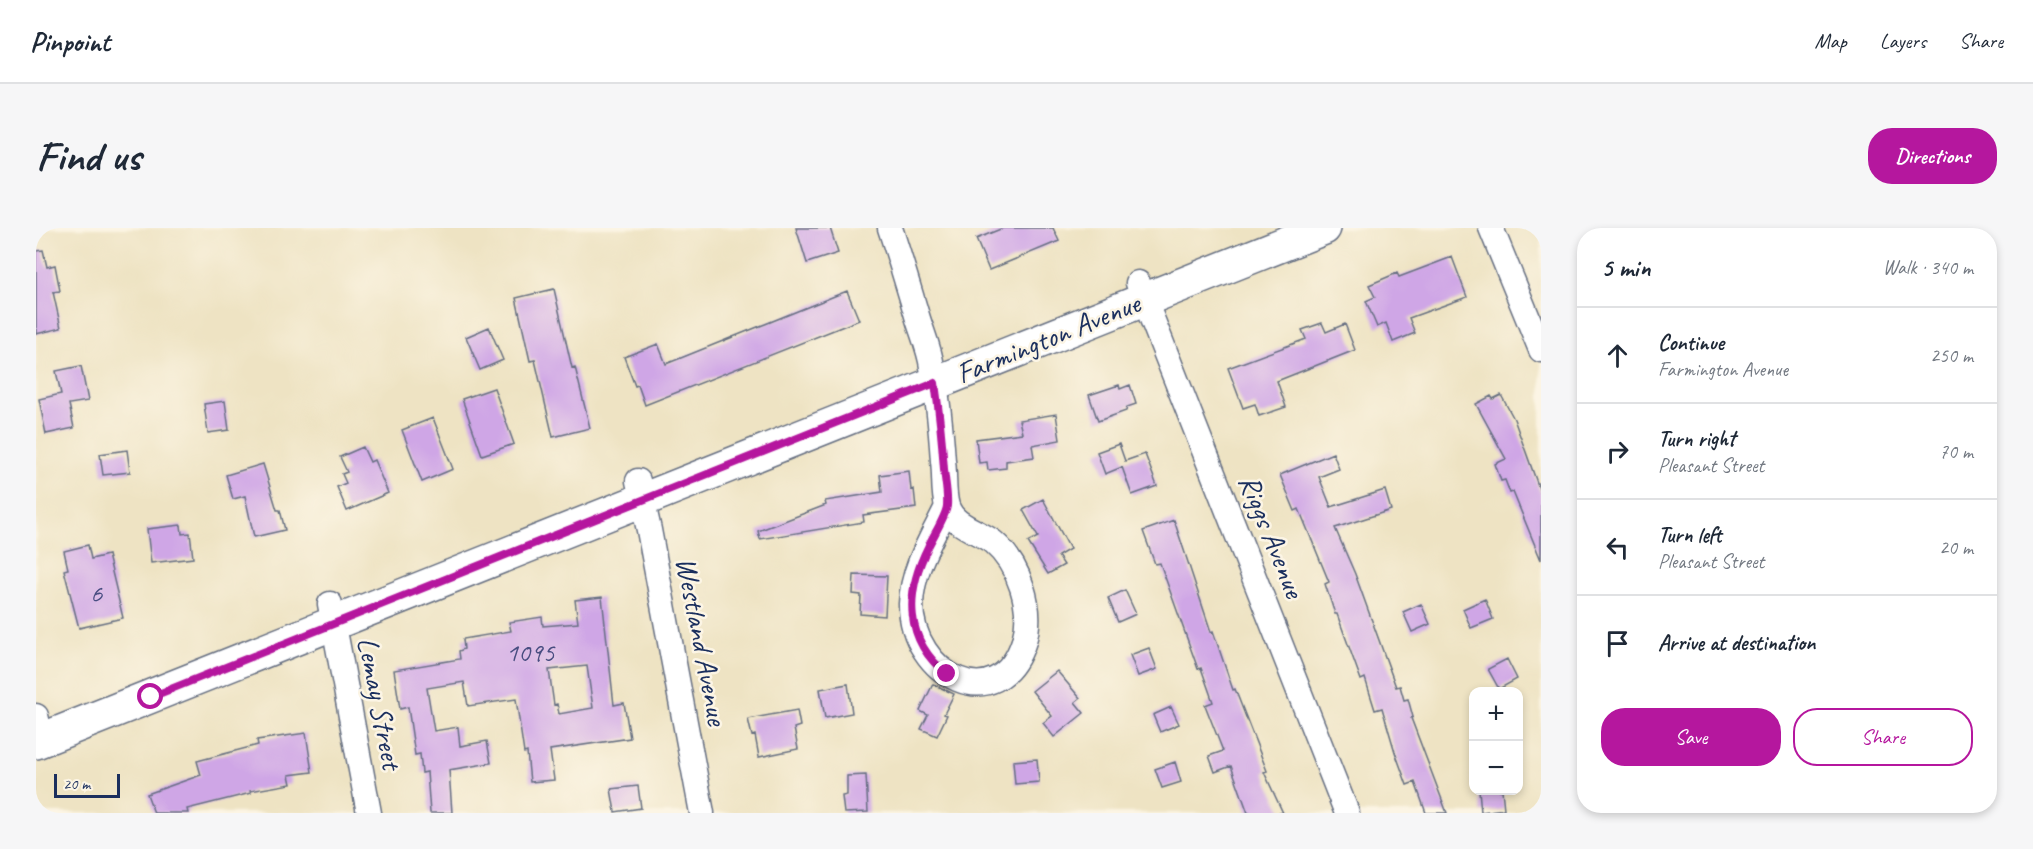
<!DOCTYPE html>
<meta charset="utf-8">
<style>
:root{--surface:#fff;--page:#f6f6f7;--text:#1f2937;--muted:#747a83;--line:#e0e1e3;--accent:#b5179e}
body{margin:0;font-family:Caveat,sans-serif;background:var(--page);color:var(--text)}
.controls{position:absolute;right:18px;bottom:18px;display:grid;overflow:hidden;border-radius:12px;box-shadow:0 3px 9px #0003}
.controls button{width:54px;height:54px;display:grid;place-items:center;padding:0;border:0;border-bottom:2px solid var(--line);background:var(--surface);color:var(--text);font:30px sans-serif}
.scale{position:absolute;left:18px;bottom:15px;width:66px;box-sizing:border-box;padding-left:6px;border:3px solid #1b2f5e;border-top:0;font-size:16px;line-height:21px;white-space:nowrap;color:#1b2f5e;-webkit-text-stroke:4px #fcf5e5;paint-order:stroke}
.stop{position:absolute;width:18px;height:18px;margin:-14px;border:4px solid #b5179e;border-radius:50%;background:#fff}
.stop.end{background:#b5179e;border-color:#fff;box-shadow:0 2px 6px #0008}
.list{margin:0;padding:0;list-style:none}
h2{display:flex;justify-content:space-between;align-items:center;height:78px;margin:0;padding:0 24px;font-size:26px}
h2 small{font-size:20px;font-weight:400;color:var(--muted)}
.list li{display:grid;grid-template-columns:39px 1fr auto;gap:18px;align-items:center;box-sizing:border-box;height:96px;padding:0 24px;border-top:2px solid var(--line)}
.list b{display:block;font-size:22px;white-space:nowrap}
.list p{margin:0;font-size:20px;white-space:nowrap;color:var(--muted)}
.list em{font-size:20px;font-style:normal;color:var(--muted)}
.actions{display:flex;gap:12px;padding:18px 24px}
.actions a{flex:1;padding:14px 0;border:2px solid var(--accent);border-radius:24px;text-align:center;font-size:21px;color:var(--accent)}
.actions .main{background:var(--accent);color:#fff}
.icon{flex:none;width:33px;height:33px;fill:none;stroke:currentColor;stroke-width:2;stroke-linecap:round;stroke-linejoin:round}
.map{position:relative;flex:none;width:1505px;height:585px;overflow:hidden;border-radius:24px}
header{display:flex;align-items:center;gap:36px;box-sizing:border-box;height:84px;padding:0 30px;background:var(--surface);border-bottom:2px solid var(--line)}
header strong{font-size:28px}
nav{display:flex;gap:33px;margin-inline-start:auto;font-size:21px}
.intro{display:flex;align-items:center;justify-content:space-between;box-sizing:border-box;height:144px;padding:0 36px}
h1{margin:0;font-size:42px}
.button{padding:15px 27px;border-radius:24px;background:var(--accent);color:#fff;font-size:21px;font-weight:700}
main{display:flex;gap:36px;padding:0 36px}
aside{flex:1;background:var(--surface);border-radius:24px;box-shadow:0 3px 9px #0003}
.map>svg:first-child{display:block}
</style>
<header>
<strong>Pinpoint</strong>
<nav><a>Map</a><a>Layers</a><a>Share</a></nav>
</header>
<div class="intro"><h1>Find us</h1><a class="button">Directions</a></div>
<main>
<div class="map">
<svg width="1505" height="585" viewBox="0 0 1505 585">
<rect width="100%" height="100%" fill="#fcf5e5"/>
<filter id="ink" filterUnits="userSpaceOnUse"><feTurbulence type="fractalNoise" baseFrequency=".0167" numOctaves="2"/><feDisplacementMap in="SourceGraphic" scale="12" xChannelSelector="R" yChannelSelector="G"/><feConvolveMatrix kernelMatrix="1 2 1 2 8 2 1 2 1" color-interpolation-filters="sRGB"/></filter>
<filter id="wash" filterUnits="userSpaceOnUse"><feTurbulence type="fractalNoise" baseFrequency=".008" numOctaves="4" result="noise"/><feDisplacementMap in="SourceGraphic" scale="24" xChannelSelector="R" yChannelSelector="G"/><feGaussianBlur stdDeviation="1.35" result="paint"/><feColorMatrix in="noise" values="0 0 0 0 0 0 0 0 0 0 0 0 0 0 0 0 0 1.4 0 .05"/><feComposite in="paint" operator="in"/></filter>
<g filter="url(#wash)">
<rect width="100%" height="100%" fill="#eee3c3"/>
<g id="blocks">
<path fill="#cfa6e6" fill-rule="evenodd" d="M 760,0 L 794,0 L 802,25 L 771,35 Z
M 967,0 L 1017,0 L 1023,13 L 953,42 L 940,11 Z
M 7,22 L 11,39 L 19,37 L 24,63 L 17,64 L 25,100 L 0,106 L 0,23 Z
M 1416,29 L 1431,69 L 1373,90 L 1379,105 L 1357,114 L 1350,95 L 1341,99 L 1330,73 L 1339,69 L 1333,57 L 1361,45 L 1363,49 Z
M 518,61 L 536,140 L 539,139 L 554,200 L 517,209 L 499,132 L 494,133 L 480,70 Z
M 811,63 L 823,92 L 609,177 L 602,157 L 599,158 L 588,129 L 622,116 L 630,136 Z
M 1286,95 L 1290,104 L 1309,96 L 1319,122 L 1241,153 L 1250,179 L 1223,188 L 1219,176 L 1207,180 L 1192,140 L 1270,111 L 1266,102 Z
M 453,99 L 467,132 L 444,142 L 430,109 Z
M 45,138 L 52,173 L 33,176 L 38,200 L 10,206 L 3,171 L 25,166 L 20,143 Z
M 1083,157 L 1084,161 L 1094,157 L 1100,176 L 1091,179 L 1090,183 L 1062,193 L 1053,167 Z
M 458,160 L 478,216 L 446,227 L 426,171 Z
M 1465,167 L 1478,191 L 1505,266 L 1505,332 L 1477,264 L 1474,265 L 1469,252 L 1465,253 L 1459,236 L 1470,231 L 1440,176 L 1455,168 L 1457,171 Z
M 189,173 L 193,202 L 172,205 L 168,176 Z
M 1020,186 L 1024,212 L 996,217 L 998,229 L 970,233 L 970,240 L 952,242 L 951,234 L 943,235 L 940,211 L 986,205 L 983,192 Z
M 397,190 L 417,241 L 386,254 L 366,202 Z
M 1083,216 L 1089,233 L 1109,226 L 1121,258 L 1096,267 L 1086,239 L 1069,246 L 1061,224 Z
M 327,219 L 334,234 L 338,232 L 352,265 L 311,283 L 301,259 L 310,255 L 306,246 L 311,244 L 304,229 Z
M 91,222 L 94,244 L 67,247 L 64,226 Z
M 1297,225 L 1303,241 L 1283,249 L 1295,279 L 1349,262 L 1355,282 L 1299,300 L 1319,346 L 1360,459 L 1364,458 L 1368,472 L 1372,471 L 1377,489 L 1375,490 L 1411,585 L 1390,585 L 1379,554 L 1371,557 L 1359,524 L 1346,480 L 1339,482 L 1329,450 L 1325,452 L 1301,386 L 1299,386 L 1289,356 L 1293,354 L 1263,281 L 1259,283 L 1244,247 Z
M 227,236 L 241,282 L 244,282 L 249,302 L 218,309 L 209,268 L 197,271 L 190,247 Z
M 873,243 L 875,262 L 878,261 L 880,280 L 827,287 L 828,294 L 724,311 L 722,303 L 790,277 L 789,273 L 846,264 L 844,247 Z
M 1007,271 L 1034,321 L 1022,328 L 1028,337 L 1012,346 L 992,314 L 1002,309 L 987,282 Z
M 1138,292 L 1175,404 L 1177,403 L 1197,462 L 1199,461 L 1231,543 L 1228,544 L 1247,585 L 1212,585 L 1195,538 L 1179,544 L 1173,528 L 1187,523 L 1169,477 L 1177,474 L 1165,440 L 1162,441 L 1124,335 L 1119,336 L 1107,303 Z
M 145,297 L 146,306 L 154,305 L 157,330 L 115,335 L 111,301 Z
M 52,317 L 55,331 L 72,327 L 87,390 L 43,400 L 28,342 L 32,341 L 28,323 Z
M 818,347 L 851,348 L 849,388 L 824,386 L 825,367 L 817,366 Z
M 1089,362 L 1100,386 L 1082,394 L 1072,370 Z
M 566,369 L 578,477 L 588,475 L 594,510 L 514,522 L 518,552 L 494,554 L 491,524 L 488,525 L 480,471 L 432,478 L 428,454 L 391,460 L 398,503 L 422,499 L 424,518 L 451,513 L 455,535 L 413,542 L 416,585 L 394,585 L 391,544 L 386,545 L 384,526 L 379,527 L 372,479 L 364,481 L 358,442 L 424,431 L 423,423 L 428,421 L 427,411 L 475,403 L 473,394 L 506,389 L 507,398 L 542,395 L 539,372 ZM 551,438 L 557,480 L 523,486 L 521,476 L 518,477 L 513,442 Z
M 1449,371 L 1457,391 L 1435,400 L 1427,381 Z
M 1385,376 L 1394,396 L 1376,404 L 1367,384 Z
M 1113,420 L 1121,441 L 1102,448 L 1094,427 Z
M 1471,431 L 1481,451 L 1463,461 L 1452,441 Z
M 1021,443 L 1044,470 L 1039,474 L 1048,485 L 1018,509 L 1007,495 L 1016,488 L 996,463 Z
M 812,456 L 816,485 L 789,490 L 784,461 Z
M 897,456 L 918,466 L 908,486 L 911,487 L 901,508 L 885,501 L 892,487 L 884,483 Z
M 1135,479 L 1143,496 L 1124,504 L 1117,487 Z
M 761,482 L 764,498 L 758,500 L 762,521 L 723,529 L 719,507 L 716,508 L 712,491 Z
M 270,505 L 276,544 L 253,547 L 255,556 L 214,563 L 215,565 L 151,581 L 152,585 L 118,585 L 111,566 L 165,547 L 161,533 L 222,517 L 221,512 Z
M 1001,531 L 1003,554 L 979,556 L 977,533 Z
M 1139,534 L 1145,554 L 1126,560 L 1119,541 Z
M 830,547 L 832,584 L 808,585 L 806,568 L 811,567 L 811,548 Z
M 602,558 L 605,580 L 579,584 L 575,561 Z
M 1443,562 L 1466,562 L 1468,581 L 1445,584 Z"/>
</g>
</g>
<g filter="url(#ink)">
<use href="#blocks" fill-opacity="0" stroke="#656e81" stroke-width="1.5"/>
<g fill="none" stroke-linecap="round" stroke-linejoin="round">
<defs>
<path id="street" d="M 854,0 C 864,30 873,61 882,91 C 887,107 894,123 896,139 C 902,170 905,202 907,233 C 909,247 907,265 911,278 C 917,298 943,303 957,314 C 983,336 998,380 988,413 C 962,494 875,446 875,376 C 876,341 896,310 911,279
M 1455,0 L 1505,122
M 1102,55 L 1311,585
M 602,253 L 613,302 L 666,585
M 294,376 L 333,585
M 0,488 L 6,512"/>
<path id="primary" d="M 0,514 L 1288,0"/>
</defs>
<use href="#street" stroke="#656e81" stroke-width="27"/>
<use href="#primary" stroke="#656e81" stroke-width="36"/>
<use href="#street" stroke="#fff" stroke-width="24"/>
<use href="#primary" stroke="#fff" stroke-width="33"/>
</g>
</g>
<g fill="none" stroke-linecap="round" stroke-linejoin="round" filter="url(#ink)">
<path stroke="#b5179e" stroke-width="8" d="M 115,469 L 899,155 C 903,183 906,212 908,241 C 909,253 912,266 911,278 C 910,288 897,308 892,319 C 869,365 868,412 911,446"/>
</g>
<g text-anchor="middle" stroke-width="5" stroke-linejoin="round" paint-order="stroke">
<g font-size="27" fill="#484d80">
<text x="60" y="374">6</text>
<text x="494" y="433">1095</text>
</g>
<g font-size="30" fill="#1b2f5e" stroke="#fcf5e5">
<text transform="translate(1012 110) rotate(-22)" y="10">Farmington Avenue</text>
<text transform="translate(1236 308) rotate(68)" y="10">Riggs Avenue</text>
<text transform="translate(666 413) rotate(79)" y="10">Westland Avenue</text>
<text transform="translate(344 475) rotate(79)" y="10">Lemay Street</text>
</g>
</g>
</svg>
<div class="controls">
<button>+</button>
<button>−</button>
</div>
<div class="scale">20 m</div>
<div class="stop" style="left:115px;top:469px"></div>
<div class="stop end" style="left:911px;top:446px"></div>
</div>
<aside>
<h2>5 min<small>Walk · 340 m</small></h2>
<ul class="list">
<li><svg class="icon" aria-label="ahead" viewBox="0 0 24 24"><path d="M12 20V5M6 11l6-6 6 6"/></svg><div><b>Continue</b><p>Farmington Avenue</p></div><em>250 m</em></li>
<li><svg class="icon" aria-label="right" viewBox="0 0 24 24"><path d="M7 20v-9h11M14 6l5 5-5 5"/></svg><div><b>Turn right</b><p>Pleasant Street</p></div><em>70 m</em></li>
<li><svg class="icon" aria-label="left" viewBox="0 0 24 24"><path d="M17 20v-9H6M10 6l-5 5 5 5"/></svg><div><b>Turn left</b><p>Pleasant Street</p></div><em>20 m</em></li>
<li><svg class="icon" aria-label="arrive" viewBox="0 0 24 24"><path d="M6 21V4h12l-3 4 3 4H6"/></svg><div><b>Arrive at destination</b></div></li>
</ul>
<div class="actions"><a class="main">Save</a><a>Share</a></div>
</aside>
</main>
